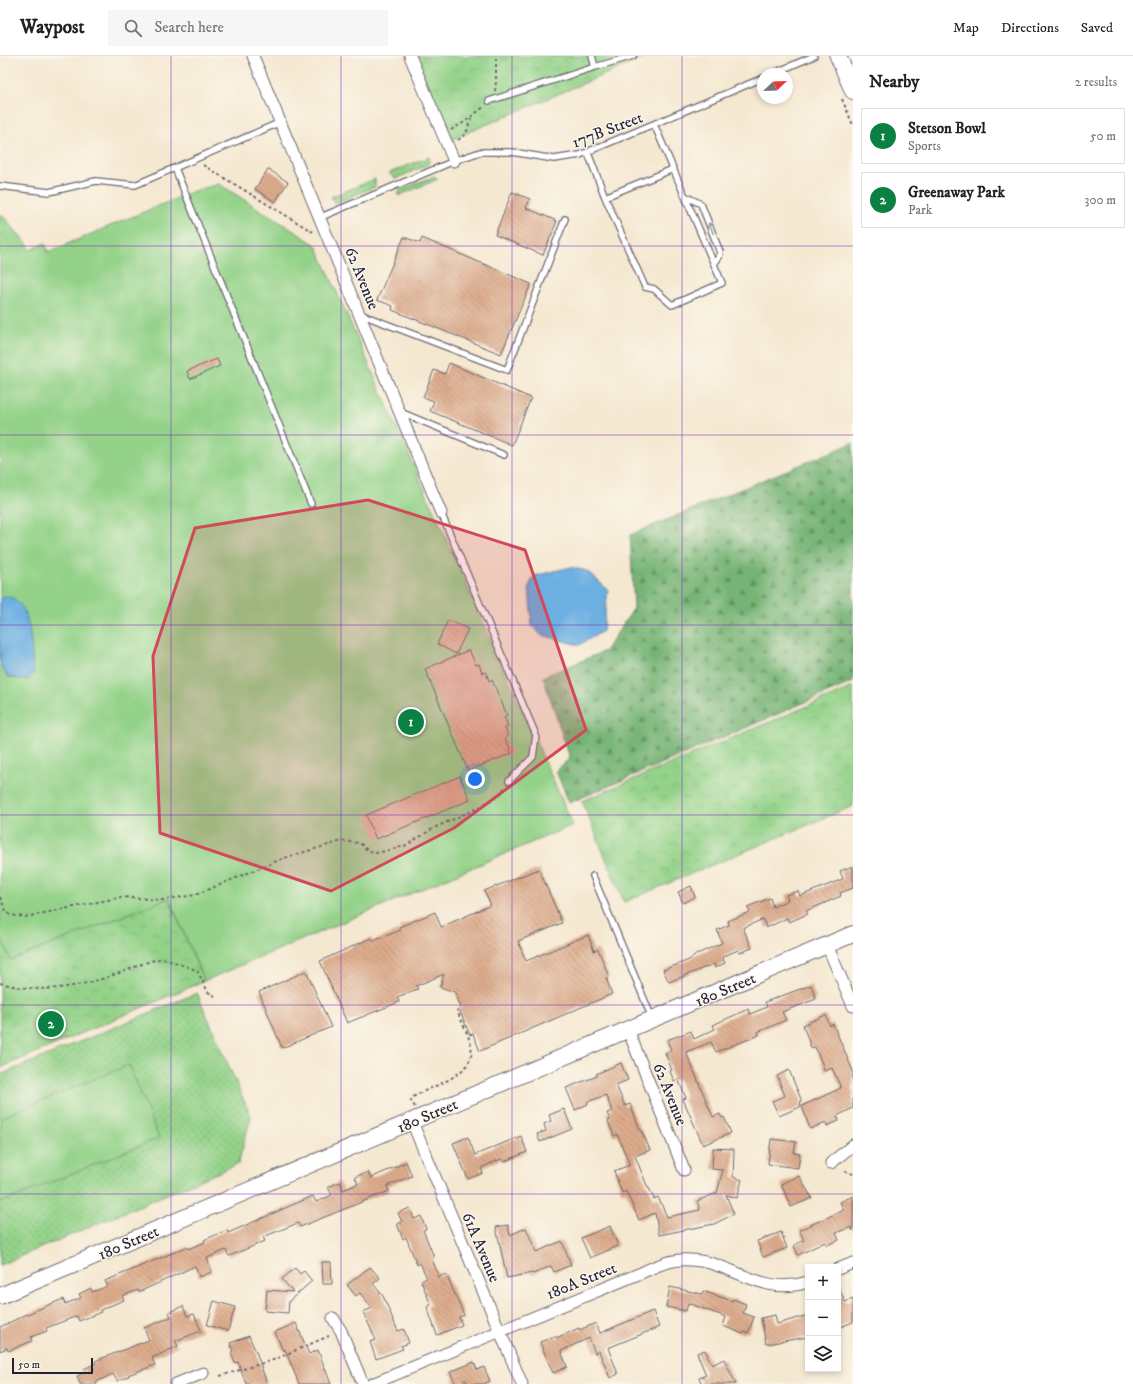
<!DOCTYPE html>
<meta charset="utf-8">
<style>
:root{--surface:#fff;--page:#f6f6f6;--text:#202124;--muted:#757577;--line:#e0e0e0;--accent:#0b8043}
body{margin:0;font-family:"IM FELL DW Pica",serif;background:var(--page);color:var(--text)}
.controls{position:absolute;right:12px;bottom:12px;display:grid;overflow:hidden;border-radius:0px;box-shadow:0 2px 6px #0003}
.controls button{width:36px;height:36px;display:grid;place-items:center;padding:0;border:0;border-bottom:1px solid var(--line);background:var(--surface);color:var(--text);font:20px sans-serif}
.compass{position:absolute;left:757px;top:12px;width:36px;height:36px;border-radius:50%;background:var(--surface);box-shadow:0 2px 6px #0003;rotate:67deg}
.scale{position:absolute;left:12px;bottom:10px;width:81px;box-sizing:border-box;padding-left:4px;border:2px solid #22223b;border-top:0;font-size:11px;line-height:14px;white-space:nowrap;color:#22223b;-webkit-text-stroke:3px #fbf7ec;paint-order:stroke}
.you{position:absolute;left:475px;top:723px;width:14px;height:14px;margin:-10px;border:3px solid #fff;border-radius:50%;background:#1a73e8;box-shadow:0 0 0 6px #1a73e833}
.badge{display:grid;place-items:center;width:26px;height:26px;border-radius:50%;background:var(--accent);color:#fff;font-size:13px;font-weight:700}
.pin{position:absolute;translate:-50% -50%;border:2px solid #fff;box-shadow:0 1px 4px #0006}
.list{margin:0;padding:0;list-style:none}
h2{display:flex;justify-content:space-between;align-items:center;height:52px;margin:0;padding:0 16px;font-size:17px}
h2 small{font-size:13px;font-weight:400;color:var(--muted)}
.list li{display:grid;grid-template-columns:26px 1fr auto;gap:12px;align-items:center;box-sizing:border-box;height:56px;margin:0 8px 8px;padding:0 8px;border:1px solid var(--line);border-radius:0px}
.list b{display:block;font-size:15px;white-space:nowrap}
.list p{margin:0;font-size:13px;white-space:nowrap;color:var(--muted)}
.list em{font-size:13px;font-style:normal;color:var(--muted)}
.icon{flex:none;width:22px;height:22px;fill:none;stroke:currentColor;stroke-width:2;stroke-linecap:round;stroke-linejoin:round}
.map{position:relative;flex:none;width:853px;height:1328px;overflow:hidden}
header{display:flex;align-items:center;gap:24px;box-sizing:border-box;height:56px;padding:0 20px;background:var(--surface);border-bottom:1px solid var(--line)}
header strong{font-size:19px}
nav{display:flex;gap:22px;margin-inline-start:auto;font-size:14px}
.search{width:280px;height:36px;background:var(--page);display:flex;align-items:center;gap:10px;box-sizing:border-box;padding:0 14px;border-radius:0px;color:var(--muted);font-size:15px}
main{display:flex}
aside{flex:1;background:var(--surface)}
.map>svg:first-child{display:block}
</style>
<header>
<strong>Waypost</strong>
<div class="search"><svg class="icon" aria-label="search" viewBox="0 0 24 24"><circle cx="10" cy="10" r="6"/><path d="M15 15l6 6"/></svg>Search here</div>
<nav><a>Map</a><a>Directions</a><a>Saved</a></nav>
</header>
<main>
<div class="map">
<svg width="853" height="1328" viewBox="0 0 853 1328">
<defs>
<pattern id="grass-dots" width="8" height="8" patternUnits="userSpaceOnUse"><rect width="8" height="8" fill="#93d288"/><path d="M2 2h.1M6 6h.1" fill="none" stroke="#7eb476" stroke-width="1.8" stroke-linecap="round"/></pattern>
<pattern id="forest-firs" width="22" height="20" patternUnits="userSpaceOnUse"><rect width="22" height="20" fill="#76b474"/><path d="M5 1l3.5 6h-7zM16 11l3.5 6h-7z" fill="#609260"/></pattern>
<pattern id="park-crowns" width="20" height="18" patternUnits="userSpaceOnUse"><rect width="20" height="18" fill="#93d288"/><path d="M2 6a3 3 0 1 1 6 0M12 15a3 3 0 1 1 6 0" fill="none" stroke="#7eb476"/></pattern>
<pattern id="building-back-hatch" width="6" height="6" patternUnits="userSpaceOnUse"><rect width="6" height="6" fill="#ddac8c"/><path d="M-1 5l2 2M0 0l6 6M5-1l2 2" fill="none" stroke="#b38c74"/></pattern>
</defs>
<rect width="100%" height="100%" fill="#fbf7ec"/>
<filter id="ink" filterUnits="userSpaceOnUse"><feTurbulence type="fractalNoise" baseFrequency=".025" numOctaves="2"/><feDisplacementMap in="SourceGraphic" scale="8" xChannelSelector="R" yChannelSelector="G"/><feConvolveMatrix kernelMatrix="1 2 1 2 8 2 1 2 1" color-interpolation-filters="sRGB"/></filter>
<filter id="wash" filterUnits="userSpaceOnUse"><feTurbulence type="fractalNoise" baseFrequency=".012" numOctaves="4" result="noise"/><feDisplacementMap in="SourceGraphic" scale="16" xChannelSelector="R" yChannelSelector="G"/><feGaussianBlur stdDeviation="0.9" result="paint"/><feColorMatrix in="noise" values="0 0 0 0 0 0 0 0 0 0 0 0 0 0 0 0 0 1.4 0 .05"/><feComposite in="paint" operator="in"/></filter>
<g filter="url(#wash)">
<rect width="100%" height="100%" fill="#f5e8d1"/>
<path fill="url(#grass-dots)" stroke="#5a7a62" d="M 429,101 L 429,108 L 395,123 L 389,117 Z
M 434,120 L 438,123 L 398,140 L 400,134 Z
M 375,123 L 375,131 L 335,147 L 331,141 Z
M 197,937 L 251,1061 L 238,1108 L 0,1209 L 0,1019 Z"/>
<path fill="url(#forest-firs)" stroke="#4c6b58" d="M 853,387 L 853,626 L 569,747 L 556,715 L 570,702 L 543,621 L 605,595 L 634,552 L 630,479 Z"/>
<path fill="url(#park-crowns)" stroke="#5a7a62" d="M 415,0 L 648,0 L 450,84 Z
M 853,631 L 853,750 L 624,846 L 582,745 Z
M 169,842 L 204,925 L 0,1012 L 0,878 L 11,904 Z"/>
<path fill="#93d288" stroke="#5a7a62" d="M 219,128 L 316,189 L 573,769 L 204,925 L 169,842 L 11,904 L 0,878 L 0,157 L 25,185 L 31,194 L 45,187 L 48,196 L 194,135 Z
M 129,1009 L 159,1082 L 0,1147 L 0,1062 Z"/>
<path fill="#6cafe1" stroke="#47688e" d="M 571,511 L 587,515 L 608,534 L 603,575 L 579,589 L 541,579 L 532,570 L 529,530 L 534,520 Z
M 6,540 C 33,544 31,593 33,614 L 33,619 L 28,624 L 13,622 L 7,620 L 0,608 L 0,543 Z"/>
<g id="blocks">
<path fill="url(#building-back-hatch)" d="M 268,113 L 288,126 L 275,146 L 255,133 Z
M 512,136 L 530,143 L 526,152 L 557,165 L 543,199 L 495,179 Z
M 404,181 L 420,187 L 422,182 L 531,228 L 501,298 L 392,254 L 393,250 L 377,244 Z
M 217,303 L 220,310 L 190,323 L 187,315 Z
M 449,307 L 531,342 L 512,389 L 430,355 L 434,345 L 423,341 L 434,314 L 445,318 Z
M 448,564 L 468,573 L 456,598 L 437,588 Z
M 469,594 L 476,609 L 479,608 L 482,617 L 486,616 L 489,625 L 492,624 L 507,659 L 504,661 L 508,670 L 505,672 L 508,680 L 505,682 L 512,697 L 468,715 L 425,613 Z
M 460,720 L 470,744 L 376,783 L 366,759 Z
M 853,810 L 853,832 L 840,837 L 841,840 L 806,855 L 808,858 L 789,866 L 787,862 L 766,872 L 763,863 L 743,872 L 752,892 L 739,897 L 738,894 L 722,901 L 725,907 L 715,912 L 714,908 L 669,926 L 663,914 L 689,904 L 697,898 L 722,887 L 717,874 L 729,869 L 728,865 L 750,856 L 747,851 L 770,842 L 773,851 L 788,844 L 786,839 L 798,835 L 800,840 L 843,823 L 840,815 Z
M 539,813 L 562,867 L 518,885 L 526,905 L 588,879 L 594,895 L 598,893 L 609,921 L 606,922 L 612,938 L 480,995 L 473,978 L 470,979 L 459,953 L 461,952 L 455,936 L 440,931 L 444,918 L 416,930 L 418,933 L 397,941 L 399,946 L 347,967 L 320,905 L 371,882 L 373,885 L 401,874 L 399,871 L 435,856 L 441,871 L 491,849 L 484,835 Z
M 691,830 L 695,841 L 683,847 L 678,836 Z
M 306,915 L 331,971 L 282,992 L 259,936 Z
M 811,929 L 816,943 L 782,956 L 786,964 L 758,976 L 759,979 L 716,996 L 711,986 L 686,996 L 713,1061 L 720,1058 L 722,1062 L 724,1061 L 731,1077 L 703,1089 L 683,1043 L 686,1042 L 678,1023 L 674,1025 L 670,1015 L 672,1014 L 665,997 L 671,994 L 667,984 L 691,975 L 694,983 L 715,973 L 713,969 L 748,953 L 750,958 L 767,951 L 765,946 Z
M 826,959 L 830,970 L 833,968 L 853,1015 L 853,1052 L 837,1060 L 839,1065 L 827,1070 L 826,1066 L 810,1073 L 802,1050 L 841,1032 L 832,1012 L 825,1015 L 815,991 L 811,992 L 803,969 Z
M 621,1007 L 628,1024 L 616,1029 L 625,1050 L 630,1048 L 640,1074 L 641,1073 L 650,1094 L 635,1100 L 648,1132 L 649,1132 L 654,1143 L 658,1141 L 667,1161 L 700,1154 L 697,1145 L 717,1137 L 723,1114 L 712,1113 L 713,1092 L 734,1093 L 733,1121 L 742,1124 L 737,1142 L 726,1139 L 734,1158 L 714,1168 L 659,1179 L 655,1157 L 639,1164 L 626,1135 L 622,1137 L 614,1115 L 630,1109 L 617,1078 L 614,1080 L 608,1065 L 610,1064 L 607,1057 L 612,1055 L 606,1039 L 587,1046 L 588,1048 L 575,1054 L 566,1032 L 597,1020 L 596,1018 Z
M 789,1014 L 801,1043 L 800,1051 L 779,1060 L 772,1045 L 785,1040 L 777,1020 Z
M 564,1053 L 572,1073 L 540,1086 L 537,1078 L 546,1075 L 544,1068 L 551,1065 L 549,1059 Z
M 521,1080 L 527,1096 L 503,1106 L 501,1103 L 481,1112 L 483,1117 L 468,1123 L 453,1087 L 468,1081 L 475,1099 Z
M 771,1083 L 796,1086 L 794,1097 L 800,1098 L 798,1112 L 768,1108 Z
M 406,1106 L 412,1120 L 387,1130 L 389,1135 L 300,1171 L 298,1167 L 263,1181 L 265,1185 L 244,1194 L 229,1200 L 226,1194 L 207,1202 L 212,1216 L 199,1221 L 195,1210 L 139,1236 L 138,1234 L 122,1240 L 124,1244 L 100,1254 L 101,1256 L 79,1265 L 77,1260 L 46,1272 L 47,1275 L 31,1281 L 32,1285 L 8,1295 L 7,1292 L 0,1295 L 0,1271 L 25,1259 L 63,1243 L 65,1248 L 81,1242 L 79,1238 L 91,1232 L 92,1236 L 108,1230 L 105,1225 L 187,1191 L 188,1193 L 205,1186 L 204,1184 L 227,1174 L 228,1177 L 313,1140 L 316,1146 L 332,1139 L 328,1131 L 340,1126 L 343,1134 L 358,1128 L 355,1121 L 368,1116 L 371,1122 Z
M 799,1120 L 812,1142 L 791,1151 L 781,1128 Z
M 853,1140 L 853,1175 L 851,1171 L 836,1177 L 839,1184 L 827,1189 L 825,1186 L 798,1199 L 794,1189 L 804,1184 L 799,1174 L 844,1154 L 840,1146 Z
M 410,1152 L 414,1163 L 421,1160 L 426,1173 L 423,1174 L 434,1201 L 432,1203 L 439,1221 L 446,1218 L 464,1259 L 459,1261 L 462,1269 L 437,1279 L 427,1251 L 431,1249 L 421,1225 L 427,1222 L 420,1207 L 417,1209 L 406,1181 L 403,1183 L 397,1168 L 402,1166 L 398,1157 Z
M 508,1169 L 510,1179 L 526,1172 L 536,1196 L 562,1185 L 571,1209 L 554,1216 L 551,1210 L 533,1218 L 532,1217 L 507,1222 L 496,1171 Z
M 610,1170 L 618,1190 L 590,1202 L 581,1182 Z
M 781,1176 L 787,1192 L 763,1201 L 757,1185 Z
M 322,1206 L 331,1206 L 332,1228 L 323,1228 Z
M 370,1211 L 380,1222 L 373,1228 L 383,1240 L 398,1275 L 404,1273 L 409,1287 L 401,1290 L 403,1293 L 376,1303 L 370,1286 L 376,1284 L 363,1256 L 372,1252 L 360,1237 L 356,1240 L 347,1229 Z
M 295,1212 L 300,1218 L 304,1215 L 312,1225 L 289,1245 L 288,1257 L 265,1255 L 267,1234 L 293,1236 L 282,1223 Z
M 838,1230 L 845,1246 L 853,1243 L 853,1266 L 838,1272 Z
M 670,1231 L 702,1238 L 703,1235 L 732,1245 L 733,1243 L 746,1248 L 743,1257 L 754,1261 L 748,1277 L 744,1276 L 743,1278 L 723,1270 L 726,1261 L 688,1247 L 686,1255 L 666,1251 Z
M 214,1245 L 235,1251 L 228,1275 L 207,1269 Z
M 183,1250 L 187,1260 L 194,1258 L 201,1275 L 175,1285 L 178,1290 L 152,1302 L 155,1309 L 128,1319 L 129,1320 L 117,1325 L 113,1318 L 96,1326 L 97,1328 L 80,1328 L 77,1320 L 86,1316 L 84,1313 L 96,1307 L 95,1305 L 149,1284 L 144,1272 L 171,1261 L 169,1256 Z
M 653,1255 L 659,1271 L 608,1292 L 618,1318 L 610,1322 L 599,1295 L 595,1297 L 589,1282 L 561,1295 L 567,1311 L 553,1317 L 540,1286 L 555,1280 L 556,1282 L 579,1272 L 579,1274 L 596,1267 L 600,1277 Z
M 775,1259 L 777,1268 L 808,1259 L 808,1281 L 766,1288 L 761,1262 Z
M 296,1267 L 309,1298 L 318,1294 L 331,1328 L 299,1328 L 285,1293 L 283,1295 L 275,1276 Z
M 249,1280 L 257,1298 L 267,1328 L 246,1328 L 238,1306 L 235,1307 L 231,1296 L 233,1295 L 230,1287 Z
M 705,1294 L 712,1309 L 724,1303 L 736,1328 L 702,1328 L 699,1322 L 706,1319 L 697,1297 Z
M 474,1306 L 477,1314 L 484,1311 L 490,1325 L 484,1328 L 468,1328 L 466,1324 L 456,1328 L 450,1316 Z"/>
</g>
</g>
<g filter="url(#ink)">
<use href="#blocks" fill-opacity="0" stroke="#6c6770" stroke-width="1"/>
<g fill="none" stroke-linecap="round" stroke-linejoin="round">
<defs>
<path id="lane" d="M 592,0 L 595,11 L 633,0
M 772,18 L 814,0
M 489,45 L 595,11
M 654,68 L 722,227 L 672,249 L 654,233 L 645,231 L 605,141 L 673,113
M 588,97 L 605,141
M 175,112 L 311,448
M 0,130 L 49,136 L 96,125 L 135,129 L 281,66
M 685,140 L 701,148 L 720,196 L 719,201 L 714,208
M 321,161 L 454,105 L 480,96 L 512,96 L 554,103 L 580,99 L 763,22
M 360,258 L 507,314 L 565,163
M 400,356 L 504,399
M 441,457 L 536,679 L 533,701 L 509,725
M 593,820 L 652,962"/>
<path id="street" d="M 253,0 L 441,457
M 410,0 L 454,105
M 827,889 L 853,950
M 628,974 L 684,1114
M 412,1066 L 522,1328
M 831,1107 L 853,1089
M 838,1213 L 853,1207
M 333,1262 L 341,1275 L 363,1328
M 176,1328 L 203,1317
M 372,1328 L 641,1217 C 656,1210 673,1202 691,1204 C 733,1206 761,1241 808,1226"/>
<path id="secondary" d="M 838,0 L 853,35
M 0,1240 L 853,878"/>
</defs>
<use href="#lane" stroke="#6c6770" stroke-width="8"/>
<use href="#street" stroke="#6c6770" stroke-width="13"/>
<use href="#secondary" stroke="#6c6770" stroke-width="18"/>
<path stroke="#6c6770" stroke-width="2" stroke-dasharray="3 3" stroke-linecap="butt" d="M 495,35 L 496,26 L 496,0
M 842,43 L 853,69
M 451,74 L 463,67 L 485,50
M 458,84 L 466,78 L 471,62
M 203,109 L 313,176
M 0,841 L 5,853 L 10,859 L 25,861 L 122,841 L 162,844 L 195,839 L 284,802 L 342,785 L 360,787 L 367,794 L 377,797 L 405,790 L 434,772 L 478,752 L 500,739 L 505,731
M 0,927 C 42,939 81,931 122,916 C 133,912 147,905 159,903 C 167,902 188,912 197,914 L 208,936 L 215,940
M 415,1051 L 411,1045 L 413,1041 C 432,1029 477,1020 471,989 C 468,977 461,965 457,954
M 845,1115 L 853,1118
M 220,1320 L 273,1304 L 329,1280"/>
<use href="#lane" stroke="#fff" stroke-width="5.5"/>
<use href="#street" stroke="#fff" stroke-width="11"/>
<use href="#secondary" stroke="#fff" stroke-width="16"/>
</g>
<defs><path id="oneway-shaft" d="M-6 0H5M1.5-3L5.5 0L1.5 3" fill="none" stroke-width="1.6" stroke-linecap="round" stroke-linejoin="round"/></defs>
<use stroke="#9c9ca7" href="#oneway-shaft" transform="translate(711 172) rotate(-112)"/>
</g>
<path fill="#d1495b" fill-opacity="0.2" stroke="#d1495b" stroke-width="3" stroke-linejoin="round" d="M 368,444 L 525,494 L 586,674 L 454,772 L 331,835 L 160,777 L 153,600 L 195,472 Z"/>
<path fill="none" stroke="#7b2cbf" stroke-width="1" stroke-opacity="0.55" d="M 171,0 L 171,1328M 341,0 L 341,1328M 512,0 L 512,1328M 682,0 L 682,1328M 0,190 L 853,190M 0,379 L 853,379M 0,569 L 853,569M 0,759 L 853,759M 0,949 L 853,949M 0,1138 L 853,1138"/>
<g text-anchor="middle" stroke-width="3" stroke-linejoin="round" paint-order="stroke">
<g font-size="16" fill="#22223b" stroke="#fbf7ec">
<text transform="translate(607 73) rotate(-21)" y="6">177B Street</text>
<text transform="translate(363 222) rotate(68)" y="6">62 Avenue</text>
<text transform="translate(725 933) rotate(-23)" y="6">180 Street</text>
<text transform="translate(671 1038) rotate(68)" y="6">62 Avenue</text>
<text transform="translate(427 1059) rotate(-23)" y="6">180 Street</text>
<text transform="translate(128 1186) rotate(-23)" y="6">180 Street</text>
<text transform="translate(482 1191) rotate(67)" y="6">61A Avenue</text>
<text transform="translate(581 1224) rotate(-22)" y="6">180A Street</text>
</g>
</g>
</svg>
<div class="controls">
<button>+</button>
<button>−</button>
<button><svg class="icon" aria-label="layers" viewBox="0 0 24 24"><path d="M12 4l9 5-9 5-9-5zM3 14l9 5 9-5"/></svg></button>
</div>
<svg class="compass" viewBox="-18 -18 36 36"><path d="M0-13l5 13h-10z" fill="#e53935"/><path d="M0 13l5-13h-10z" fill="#757577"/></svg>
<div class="scale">50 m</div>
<div class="you"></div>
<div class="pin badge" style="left:411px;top:666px">1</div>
<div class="pin badge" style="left:51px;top:968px">2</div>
</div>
<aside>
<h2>Nearby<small>2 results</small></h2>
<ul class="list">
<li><span class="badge">1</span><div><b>Stetson Bowl</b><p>Sports</p></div><em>50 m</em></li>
<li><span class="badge">2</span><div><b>Greenaway Park</b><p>Park</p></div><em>300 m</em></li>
</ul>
</aside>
</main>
